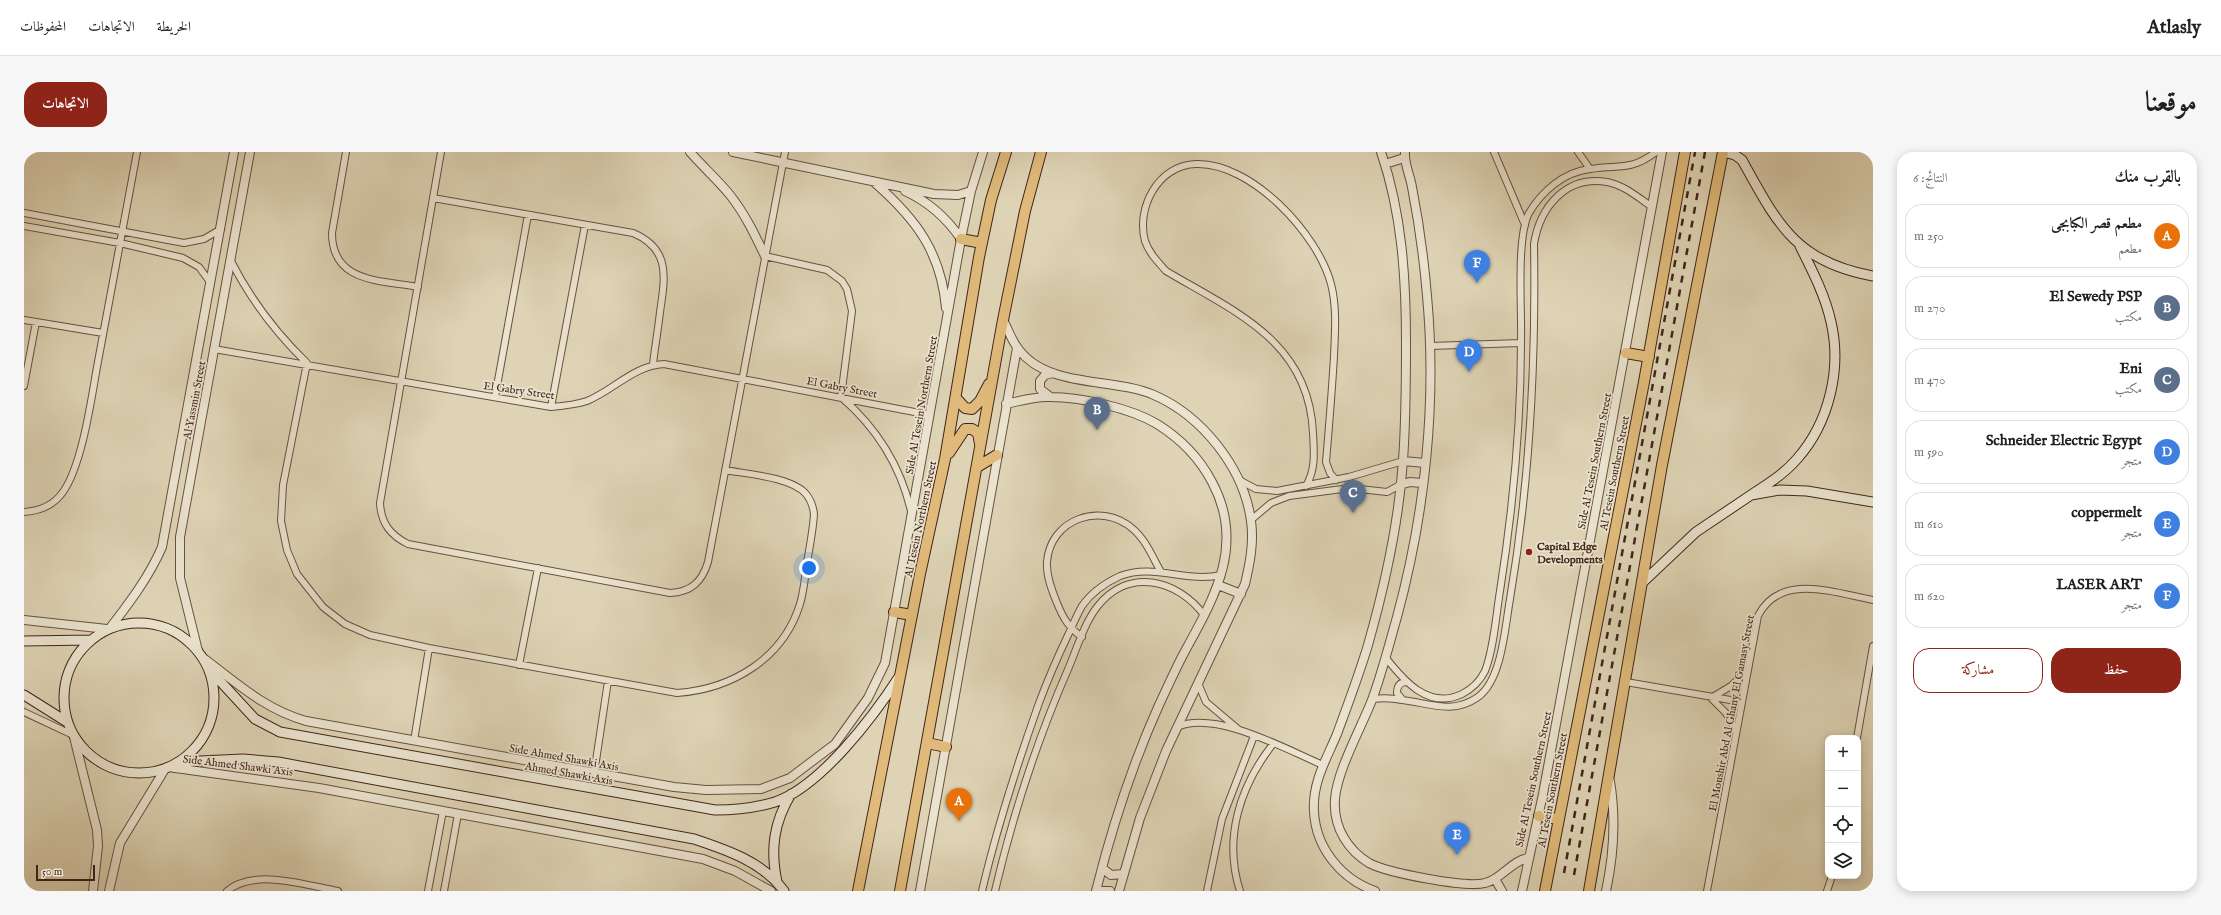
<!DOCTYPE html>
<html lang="ar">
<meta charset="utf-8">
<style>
:root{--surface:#fff;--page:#f6f6f6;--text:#202124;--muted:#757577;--line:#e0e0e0;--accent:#8f2418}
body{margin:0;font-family:"IM FELL English",Amiri,serif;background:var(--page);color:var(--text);direction:rtl}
.controls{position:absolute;right:12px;bottom:12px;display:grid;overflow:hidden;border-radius:8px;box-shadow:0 2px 10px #0003}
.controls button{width:36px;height:36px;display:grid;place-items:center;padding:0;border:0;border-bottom:1px solid var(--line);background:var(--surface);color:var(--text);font:20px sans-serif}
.scale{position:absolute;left:12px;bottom:10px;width:59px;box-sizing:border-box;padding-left:4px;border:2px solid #422519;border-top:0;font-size:11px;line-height:14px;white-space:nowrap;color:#422519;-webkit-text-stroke:3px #eae3cf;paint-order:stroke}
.you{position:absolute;left:785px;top:416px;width:14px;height:14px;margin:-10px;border:3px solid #fff;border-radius:50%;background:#1a73e8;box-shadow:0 0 0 6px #1a73e833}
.badge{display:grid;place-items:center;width:26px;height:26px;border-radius:50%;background:var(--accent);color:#fff;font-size:13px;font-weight:700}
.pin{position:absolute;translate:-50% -33px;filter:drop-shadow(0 1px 2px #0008)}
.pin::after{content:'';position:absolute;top:21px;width:14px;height:12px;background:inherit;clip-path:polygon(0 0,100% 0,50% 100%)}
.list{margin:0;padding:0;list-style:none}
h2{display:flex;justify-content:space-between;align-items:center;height:52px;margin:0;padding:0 16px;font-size:17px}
h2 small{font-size:13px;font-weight:400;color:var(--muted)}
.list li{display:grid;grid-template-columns:26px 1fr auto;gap:12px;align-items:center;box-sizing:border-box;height:64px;margin:0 8px 8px;padding:0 8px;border:1px solid var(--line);border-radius:16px}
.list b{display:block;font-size:15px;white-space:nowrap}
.list p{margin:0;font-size:13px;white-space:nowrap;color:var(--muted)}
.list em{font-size:13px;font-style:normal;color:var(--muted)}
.actions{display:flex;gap:8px;padding:12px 16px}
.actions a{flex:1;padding:9px 0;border:1px solid var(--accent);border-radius:16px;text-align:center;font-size:14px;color:var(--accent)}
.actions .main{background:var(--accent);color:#fff}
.icon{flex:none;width:22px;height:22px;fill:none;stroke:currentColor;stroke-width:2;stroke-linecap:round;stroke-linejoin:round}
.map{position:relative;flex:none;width:1849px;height:739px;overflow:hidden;direction:ltr;border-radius:16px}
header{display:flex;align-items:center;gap:24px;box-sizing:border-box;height:56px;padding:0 20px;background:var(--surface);border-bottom:1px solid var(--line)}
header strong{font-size:19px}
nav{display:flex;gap:22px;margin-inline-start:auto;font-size:14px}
.intro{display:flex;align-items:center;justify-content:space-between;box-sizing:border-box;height:96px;padding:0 24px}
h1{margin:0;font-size:28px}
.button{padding:10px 18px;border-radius:16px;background:var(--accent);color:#fff;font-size:14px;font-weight:700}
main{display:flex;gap:24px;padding:0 24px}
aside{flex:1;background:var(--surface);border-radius:16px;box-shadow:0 2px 10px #0003}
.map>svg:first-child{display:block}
</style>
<header>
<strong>Atlasly</strong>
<nav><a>الخريطة</a><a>الاتجاهات</a><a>المحفوظات</a></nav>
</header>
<div class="intro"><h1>موقعنا</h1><a class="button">الاتجاهات</a></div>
<main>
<aside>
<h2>بالقرب منك<small>النتائج: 6</small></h2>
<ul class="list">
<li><span class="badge" style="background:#e8710a">A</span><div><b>مطعم قصر الكبابجى</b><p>مطعم</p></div><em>250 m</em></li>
<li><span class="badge" style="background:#5c6f8a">B</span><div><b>El Sewedy PSP</b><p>مكتب</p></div><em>270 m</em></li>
<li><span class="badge" style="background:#5c6f8a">C</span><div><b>Eni</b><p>مكتب</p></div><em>470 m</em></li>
<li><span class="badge" style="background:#3f7fe0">D</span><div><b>Schneider Electric Egypt</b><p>متجر</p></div><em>590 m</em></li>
<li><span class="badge" style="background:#3f7fe0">E</span><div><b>coppermelt</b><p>متجر</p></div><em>610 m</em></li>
<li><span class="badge" style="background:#3f7fe0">F</span><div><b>LASER ART</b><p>متجر</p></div><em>620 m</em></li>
</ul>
<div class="actions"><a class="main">حفظ</a><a>مشاركة</a></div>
</aside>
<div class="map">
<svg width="1849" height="739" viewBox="0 0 1849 739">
<rect width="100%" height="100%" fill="#ded4b5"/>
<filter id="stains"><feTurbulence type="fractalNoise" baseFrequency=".005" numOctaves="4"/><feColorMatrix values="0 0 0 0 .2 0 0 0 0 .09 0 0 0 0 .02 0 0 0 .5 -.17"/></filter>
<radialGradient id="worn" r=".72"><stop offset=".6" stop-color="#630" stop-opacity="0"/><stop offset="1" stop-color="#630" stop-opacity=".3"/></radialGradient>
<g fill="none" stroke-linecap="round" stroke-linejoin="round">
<defs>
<path id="minor" d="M 322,0 L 308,81 C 308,131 356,128 394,135
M 417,0 L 356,351 C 357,371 366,383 384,392 L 646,441 C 667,440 678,430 684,410 L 761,0
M 1470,0 L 1501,73
M 1554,0 L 1566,17
M 409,46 L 609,81 C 647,97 641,126 636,160 C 634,178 631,195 629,212
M 0,61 L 160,91 L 180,87 L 197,77
M 0,74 L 96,91 L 159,106 L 175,115 L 186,130
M 741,104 L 803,118 L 818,129 L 823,137 L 828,159 L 817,245 C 853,276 876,312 887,359
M 206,107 C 226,147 251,180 283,211 L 259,333 L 257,369 L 263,398 L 273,422 L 299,455 L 321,472 L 346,483 L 405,496 L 653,541 C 708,537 759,507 776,452 C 780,439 781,424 783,410 C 786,394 789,378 790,362 C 789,354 787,348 782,342 C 768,325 722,322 701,318
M 0,168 L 79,181
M 1406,194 L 1497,191
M 190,197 L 527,255 C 539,254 551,253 563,249 C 590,238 609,214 640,212 L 906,263
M 0,234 L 12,170
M 471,245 L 504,63
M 527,255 L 561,73
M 1215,328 L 1232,337 L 1253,339 L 1325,325 L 1379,309
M 1282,334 C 1292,317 1290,300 1289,281 C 1285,189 1211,160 1142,119 C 1134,110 1125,101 1121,89 C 1112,56 1134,13 1172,12 C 1227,10 1294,82 1307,132 C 1313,155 1311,180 1310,204 C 1308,239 1305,275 1302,310 L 1306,321 L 1312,328
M 0,360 C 15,359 30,353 39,340 C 58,313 67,249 73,215 C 86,143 100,72 113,0
M 1227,368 L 1247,351 L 1265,344 L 1326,336 L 1363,340 L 1376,333
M 1058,485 C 1045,476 1039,466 1033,451 C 1028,439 1022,424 1023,410 C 1026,367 1077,349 1109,377 C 1122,388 1129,406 1137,420
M 1362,506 C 1380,529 1405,558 1438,542 C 1448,537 1456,529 1461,519 C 1470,496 1472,463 1476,439 C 1489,356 1497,273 1497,189 C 1498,159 1492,85 1505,61 C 1518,39 1540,20 1566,17 C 1595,12 1605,20 1632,0
M 495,513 L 514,416
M 1602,530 L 1718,550
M 1174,531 L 1182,550 L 1214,577
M 1348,547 C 1358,546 1368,546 1378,548 C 1405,551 1429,563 1454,545 C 1478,528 1481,475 1486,447 C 1506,329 1512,211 1510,92 C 1516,55 1542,23 1583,30 C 1600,33 1615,46 1628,55
M 1378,547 L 1373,541 C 1373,534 1376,530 1383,530
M 0,560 L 49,583
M 1153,575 C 1192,558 1261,597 1299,613
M 1712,579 L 1702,561 L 1687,546 L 1707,534 L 1722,520
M 1833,586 L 1849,494
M 390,589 L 405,496
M 570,622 L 584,529
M 203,739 C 231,716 281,733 314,739
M 404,739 L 419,659
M 420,739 L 434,662
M 958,739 C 973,675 993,613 1015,551 C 1024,527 1034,504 1045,481 C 1049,472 1053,463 1058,454 C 1067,441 1081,431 1096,424 C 1130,411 1162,431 1197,423
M 971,739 C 989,662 1013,588 1045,515 C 1053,496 1060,472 1073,455 C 1104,415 1153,427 1180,463
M 1183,739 L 1198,667 L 1230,584
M 1216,739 C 1199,686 1216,634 1249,592
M 1683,739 L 1734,464 C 1756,420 1811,441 1849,448
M 1803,739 L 1808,724"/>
<path id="tertiary" d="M 666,0 C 679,15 694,28 706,43 C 721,62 731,83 741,104
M 709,0 L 910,42 L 934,43 L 947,39
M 1381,0 C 1380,12 1386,23 1388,35 C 1395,71 1400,108 1403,144 C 1413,251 1401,362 1373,465 C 1365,493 1358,521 1348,548 C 1337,576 1313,619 1311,647 C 1310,660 1313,674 1320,686 C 1326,696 1335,705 1345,711 C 1364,721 1442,736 1461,731 C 1478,727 1487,709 1504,706
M 1361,12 L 1380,6
M 851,31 C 892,67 917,100 922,156
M 881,39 C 905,50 922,65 937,87
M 979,168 C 984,177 987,187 993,195 C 1021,237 1089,225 1130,243 C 1178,264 1220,316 1227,369 C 1230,390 1226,411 1221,432 L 1142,599 L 1116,666 L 1095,739
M 1025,244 L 1016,237 L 1016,229 L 1021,223 L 1029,221
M 982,252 C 996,249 1011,244 1026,245 C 1057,245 1106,256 1133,272 C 1157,287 1175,305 1188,330 C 1222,393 1190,446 1160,501 C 1151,518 1143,536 1135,553 C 1108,613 1088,675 1072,739
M 1379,309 L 1401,311
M 1376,333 L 1386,330 L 1398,331
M 1194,433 L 1217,442
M 0,468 L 83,477
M 86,476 C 106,450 125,425 138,395 L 210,0
M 174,499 L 156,426 L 156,385 L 226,0
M 178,505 C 213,531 240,557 282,569 L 650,635 L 682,638 L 737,637 L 766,626 L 811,592 L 844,546 L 861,511 L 937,87 L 947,39 L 959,0
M 50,585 L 73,678 L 74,694 L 69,739
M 144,615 L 295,636 L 679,707 L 711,719 L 747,739
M 1078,716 L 1087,723 L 1099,722
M 1471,727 L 1478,739
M 85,739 L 96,691 L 141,617
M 896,739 L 993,196
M 1073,739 L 1086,739
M 1351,739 C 1317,727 1292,696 1290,660 C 1288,631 1302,608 1313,582 C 1324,552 1335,523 1344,493 C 1361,433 1375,370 1379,308 C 1382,268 1382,229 1382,190 C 1382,126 1378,61 1357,0
M 1498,739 L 1519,642 L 1638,0
M 1582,739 C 1590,702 1592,666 1586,629"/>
<path id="secondary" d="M 1699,0 L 1711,3 L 1718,8 C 1753,71 1771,110 1849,124
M 1727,343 C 1744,332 1760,322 1773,307 C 1805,271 1818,217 1807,170 C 1801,143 1788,118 1776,94
M 1618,431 L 1672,380 L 1727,343 L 1756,338 L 1783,339 L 1849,350
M40 546a75 75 0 1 1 150 0a75 75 0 1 1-150 0Z
M 0,489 L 67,488
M 185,517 L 231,567 L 256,580 L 691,658 C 711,658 731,656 751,650 C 797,634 849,565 875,525
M 0,543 L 43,570
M 154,610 L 219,607 L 254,610 L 670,687 C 703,698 739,710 760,739
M 753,730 C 746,697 750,670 767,642"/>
<path id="primary" d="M 937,87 L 958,91
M 1602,201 L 1625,205
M 932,246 L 941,256 L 948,257 L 956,249 L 965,232
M 925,301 L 941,277 L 948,277 L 954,281 L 956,292
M 953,315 L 973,303
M 870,460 L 888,463
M 903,591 L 922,595
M 1515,664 L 1535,667
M 834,739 L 896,422 L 921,307 L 955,105 L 967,48 L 982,0
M 876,739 L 979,168 L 1001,59 L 1017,0
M 1521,739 L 1620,230 L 1661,0
M 1565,739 L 1638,313 L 1699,0"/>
</defs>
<use href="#minor" stroke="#695140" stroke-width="8"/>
<use href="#tertiary" stroke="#695140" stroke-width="10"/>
<use href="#secondary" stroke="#422519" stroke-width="11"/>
<use href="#primary" stroke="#422519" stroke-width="12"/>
<use href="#minor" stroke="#eae3cf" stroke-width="6"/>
<use href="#tertiary" stroke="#eae3cf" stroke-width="8"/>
<use href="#secondary" stroke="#eae3cf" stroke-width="9"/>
<use href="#primary" stroke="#dfba7a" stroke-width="10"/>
<path stroke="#422519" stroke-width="2.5" stroke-dasharray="7 7" stroke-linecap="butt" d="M 1540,721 L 1671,0
M 1550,723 L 1681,0"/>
</g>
<circle fill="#8f2418" stroke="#eae3cf" stroke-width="1.5" cx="1505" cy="400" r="4"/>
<g text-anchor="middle" stroke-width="3.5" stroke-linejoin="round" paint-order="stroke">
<g font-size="11" fill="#422519" stroke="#eae3cf">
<text transform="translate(818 235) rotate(11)" y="4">El Gabry Street</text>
<text transform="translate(495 238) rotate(8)" y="4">El Gabry Street</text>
<text transform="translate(170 248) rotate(-79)" y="4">Al Yassmin Street</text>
<text transform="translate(897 253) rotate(-80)" y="4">Side Al Tesein Northern Street</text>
<text transform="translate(1570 309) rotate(-79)" y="4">Side Al Tesein Southern Street</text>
<text transform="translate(1590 321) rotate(-79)" y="4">Al Tesein Southern Street</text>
<text transform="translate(896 367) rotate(-78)" y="4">Al Tesein Northern Street</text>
<text transform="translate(1707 561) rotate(-79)" y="4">El Moushir Abd Al Ghany El Gamasy Street</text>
<text transform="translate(540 605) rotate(10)" y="4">Side Ahmed Shawki Axis</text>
<text transform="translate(214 613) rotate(7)" y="4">Side Ahmed Shawki Axis</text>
<text transform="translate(545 621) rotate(10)" y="4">Ahmed Shawki Axis</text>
<text transform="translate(1509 627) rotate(-78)" y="4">Side Al Tesein Southern Street</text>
<text transform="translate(1528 638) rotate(-79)" y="4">Al Tesein Southern Street</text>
</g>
<g font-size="11" font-weight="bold" fill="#422519" stroke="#eae3cf" text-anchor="start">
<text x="1513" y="398">Capital Edge<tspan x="1513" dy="13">Developments</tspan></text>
</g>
</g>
<rect width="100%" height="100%" filter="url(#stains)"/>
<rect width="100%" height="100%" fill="url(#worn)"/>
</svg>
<div class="controls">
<button>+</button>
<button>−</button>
<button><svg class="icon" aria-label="locate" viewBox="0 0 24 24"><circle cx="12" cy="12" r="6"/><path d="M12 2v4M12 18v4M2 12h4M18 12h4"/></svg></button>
<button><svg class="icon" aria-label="layers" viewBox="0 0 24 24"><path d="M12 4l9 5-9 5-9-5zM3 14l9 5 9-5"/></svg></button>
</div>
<div class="scale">50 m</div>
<div class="you"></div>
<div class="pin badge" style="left:935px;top:669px;background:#e8710a">A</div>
<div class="pin badge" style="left:1073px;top:278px;background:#5c6f8a">B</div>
<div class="pin badge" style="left:1329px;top:361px;background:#5c6f8a">C</div>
<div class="pin badge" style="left:1445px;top:220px;background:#3f7fe0">D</div>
<div class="pin badge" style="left:1433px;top:703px;background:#3f7fe0">E</div>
<div class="pin badge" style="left:1453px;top:131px;background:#3f7fe0">F</div>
</div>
</main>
